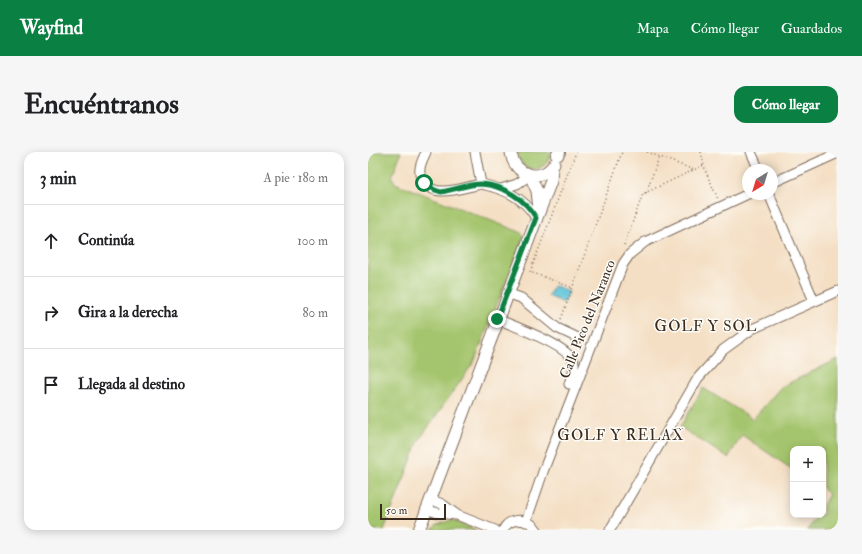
<!DOCTYPE html>
<html lang="es">
<meta charset="utf-8">
<style>
:root{--surface:#fff;--page:#f6f6f6;--text:#202124;--muted:#757577;--line:#e0e0e0;--accent:#0b8043}
body{margin:0;font-family:"IM FELL Double Pica",serif;background:var(--page);color:var(--text)}
.controls{position:absolute;right:12px;bottom:12px;display:grid;overflow:hidden;border-radius:8px;box-shadow:0 2px 10px #0003}
.controls button{width:36px;height:36px;display:grid;place-items:center;padding:0;border:0;border-bottom:1px solid var(--line);background:var(--surface);color:var(--text);font:20px sans-serif}
.compass{position:absolute;left:374px;top:12px;width:36px;height:36px;border-radius:50%;background:var(--surface);box-shadow:0 2px 10px #0003;rotate:218deg}
.scale{position:absolute;left:12px;bottom:10px;width:66px;box-sizing:border-box;padding-left:4px;border:2px solid #3b2a1e;border-top:0;font-size:11px;line-height:14px;white-space:nowrap;color:#3b2a1e;-webkit-text-stroke:3px #fdfcf7;paint-order:stroke}
.stop{position:absolute;width:12px;height:12px;margin:-9px;border:3px solid #0b8043;border-radius:50%;background:#fff}
.stop.end{background:#0b8043;border-color:#fff;box-shadow:0 1px 4px #0008}
.list{margin:0;padding:0;list-style:none}
h2{display:flex;justify-content:space-between;align-items:center;height:52px;margin:0;padding:0 16px;font-size:17px}
h2 small{font-size:13px;font-weight:400;color:var(--muted)}
.list li{display:grid;grid-template-columns:26px 1fr auto;gap:12px;align-items:center;box-sizing:border-box;height:72px;padding:0 16px;border-top:1px solid var(--line)}
.list b{display:block;font-size:15px;white-space:nowrap}
.list em{font-size:13px;font-style:normal;color:var(--muted)}
.icon{flex:none;width:22px;height:22px;fill:none;stroke:currentColor;stroke-width:2;stroke-linecap:round;stroke-linejoin:round}
.map{position:relative;flex:none;width:470px;height:378px;overflow:hidden;border-radius:12px}
header{display:flex;align-items:center;gap:24px;box-sizing:border-box;height:56px;padding:0 20px;background:var(--accent);color:#fff}
header strong{font-size:19px}
nav{display:flex;gap:22px;margin-inline-start:auto;font-size:14px}
.intro{display:flex;align-items:center;justify-content:space-between;box-sizing:border-box;height:96px;padding:0 24px}
h1{margin:0;font-size:28px}
.button{padding:10px 18px;border-radius:12px;background:var(--accent);color:#fff;font-size:14px;font-weight:700}
main{display:flex;gap:24px;padding:0 24px}
aside{flex:1;background:var(--surface);border-radius:12px;box-shadow:0 2px 10px #0003}
.map>svg:first-child{display:block}
</style>
<header>
<strong>Wayfind</strong>
<nav><a>Mapa</a><a>Cómo llegar</a><a>Guardados</a></nav>
</header>
<div class="intro"><h1>Encuéntranos</h1><a class="button">Cómo llegar</a></div>
<main>
<aside>
<h2>3 min<small>A pie · 180 m</small></h2>
<ul class="list">
<li><svg class="icon" aria-label="ahead" viewBox="0 0 24 24"><path d="M12 20V5M6 11l6-6 6 6"/></svg><div><b>Continúa</b></div><em>100 m</em></li>
<li><svg class="icon" aria-label="right" viewBox="0 0 24 24"><path d="M7 20v-9h11M14 6l5 5-5 5"/></svg><div><b>Gira a la derecha</b></div><em>80 m</em></li>
<li><svg class="icon" aria-label="arrive" viewBox="0 0 24 24"><path d="M6 21V4h12l-3 4 3 4H6"/></svg><div><b>Llegada al destino</b></div></li>
</ul>
</aside>
<div class="map">
<svg width="470" height="378" viewBox="0 0 470 378">
<rect width="100%" height="100%" fill="#fdfcf7"/>
<filter id="ink" filterUnits="userSpaceOnUse"><feTurbulence type="fractalNoise" baseFrequency=".025" numOctaves="2"/><feDisplacementMap in="SourceGraphic" scale="8" xChannelSelector="R" yChannelSelector="G"/><feConvolveMatrix kernelMatrix="1 2 1 2 8 2 1 2 1" color-interpolation-filters="sRGB"/></filter>
<filter id="wash" filterUnits="userSpaceOnUse"><feTurbulence type="fractalNoise" baseFrequency=".012" numOctaves="4" result="noise"/><feDisplacementMap in="SourceGraphic" scale="16" xChannelSelector="R" yChannelSelector="G"/><feGaussianBlur stdDeviation="0.9" result="paint"/><feColorMatrix in="noise" values="0 0 0 0 0 0 0 0 0 0 0 0 0 0 0 0 0 1.4 0 .05"/><feComposite in="paint" operator="in"/></filter>
<g filter="url(#wash)">
<rect width="100%" height="100%" fill="#f4dfc4"/>
<path fill="#a4c56d" stroke="#707846" d="M 0,0 L 33,0 L 24,25 L 27,31 L 152,80 L 156,84 L 106,210 L 51,288 L 16,378 L 0,378 Z
M 150,0 L 183,0 C 180,23 150,22 150,0 Z
M 470,207 L 470,378 L 440,378 L 449,363 L 455,363 L 455,353 L 461,342 L 455,338 L 455,297 L 425,297 L 425,318 L 374,283 L 360,306 L 312,275 L 335,236 L 385,267 L 413,235 Z
M 84,368 L 108,378 L 64,378 L 69,373 Z"/>
<path fill="#5cc3d9" stroke="#4c767c" d="M 186,133 L 201,140 L 196,151 L 180,144 Z"/>
</g>
<g filter="url(#ink)">
<g fill="none" stroke-linecap="round" stroke-linejoin="round">
<defs>
<path id="minor" d="M 58,0 C 56,5 52,12 52,17 C 50,29 63,39 73,39 C 84,40 102,34 113,32
M 107,0 L 113,32 C 136,37 156,45 168,66
M 383,0 L 391,18
M 404,31 L 470,1
M 133,37 L 149,32 L 162,23
M 401,42 L 446,149
M 139,141 L 153,146 L 189,176 L 210,186
M 129,167 C 146,174 202,194 206,211 C 207,218 203,225 201,232
M 62,347 L 74,352 L 89,363 L 127,378
M 58,357 L 70,361 L 88,363
M 158,370 L 176,317 L 255,112 L 262,102 L 277,90 L 380,42
M 135,378 C 142,364 161,366 169,378
M 242,378 L 330,226 L 355,198 L 384,177 L 470,139"/>
<path id="major" d="M 143,0 C 145,23 173,32 186,12
M 162,23 L 169,39 L 171,57
M 51,378 L 175,50 L 183,29 L 184,16"/>
<path id="highway" d="M 189,3 L 191,0"/>
</defs>
<use href="#minor" stroke="#7c6958" stroke-width="11"/>
<use href="#major" stroke="#7c6958" stroke-width="13"/>
<use href="#highway" stroke="#7c6958" stroke-width="14"/>
<path stroke="#7c6958" stroke-width="1.5" stroke-dasharray="1 3" stroke-linecap="butt" d="M 279,0 L 326,18
M 333,0 L 337,18 L 350,47
M 278,41 L 291,5
M 256,93 L 275,42 L 336,13
M 203,135 L 162,120 L 208,0
M 193,167 L 254,0"/>
<use href="#minor" stroke="#fff" stroke-width="9"/>
<use href="#major" stroke="#fff" stroke-width="11"/>
<use href="#highway" stroke="#fff" stroke-width="12"/>
</g>
</g>
<g fill="none" stroke-linecap="round" stroke-linejoin="round" filter="url(#ink)">
<path stroke="#0b8043" stroke-width="5" d="M 56,31 L 67,38 L 73,40 C 86,38 100,32 113,32 C 135,33 158,48 168,66 L 129,167"/>
</g>
<g text-anchor="middle" stroke-width="3" stroke-linejoin="round" paint-order="stroke">
<g font-size="14" fill="#3b2a1e" stroke="#fdfcf7">
<text transform="translate(219 167) rotate(-68)" y="5">Calle Pico del Naranco</text>
</g>
<g font-size="15" letter-spacing="1" fill="#3b2a1e" stroke="#fdfcf7">
<text x="338" y="179">GOLF Y SOL</text>
<text x="253" y="288">GOLF Y RELAX</text>
</g>
</g>
</svg>
<div class="controls">
<button>+</button>
<button>−</button>
</div>
<svg class="compass" viewBox="-18 -18 36 36"><path d="M0-13l5 13h-10z" fill="#e53935"/><path d="M0 13l5-13h-10z" fill="#757577"/></svg>
<div class="scale">50 m</div>
<div class="stop" style="left:56px;top:31px"></div>
<div class="stop end" style="left:129px;top:167px"></div>
</div>
</main>
